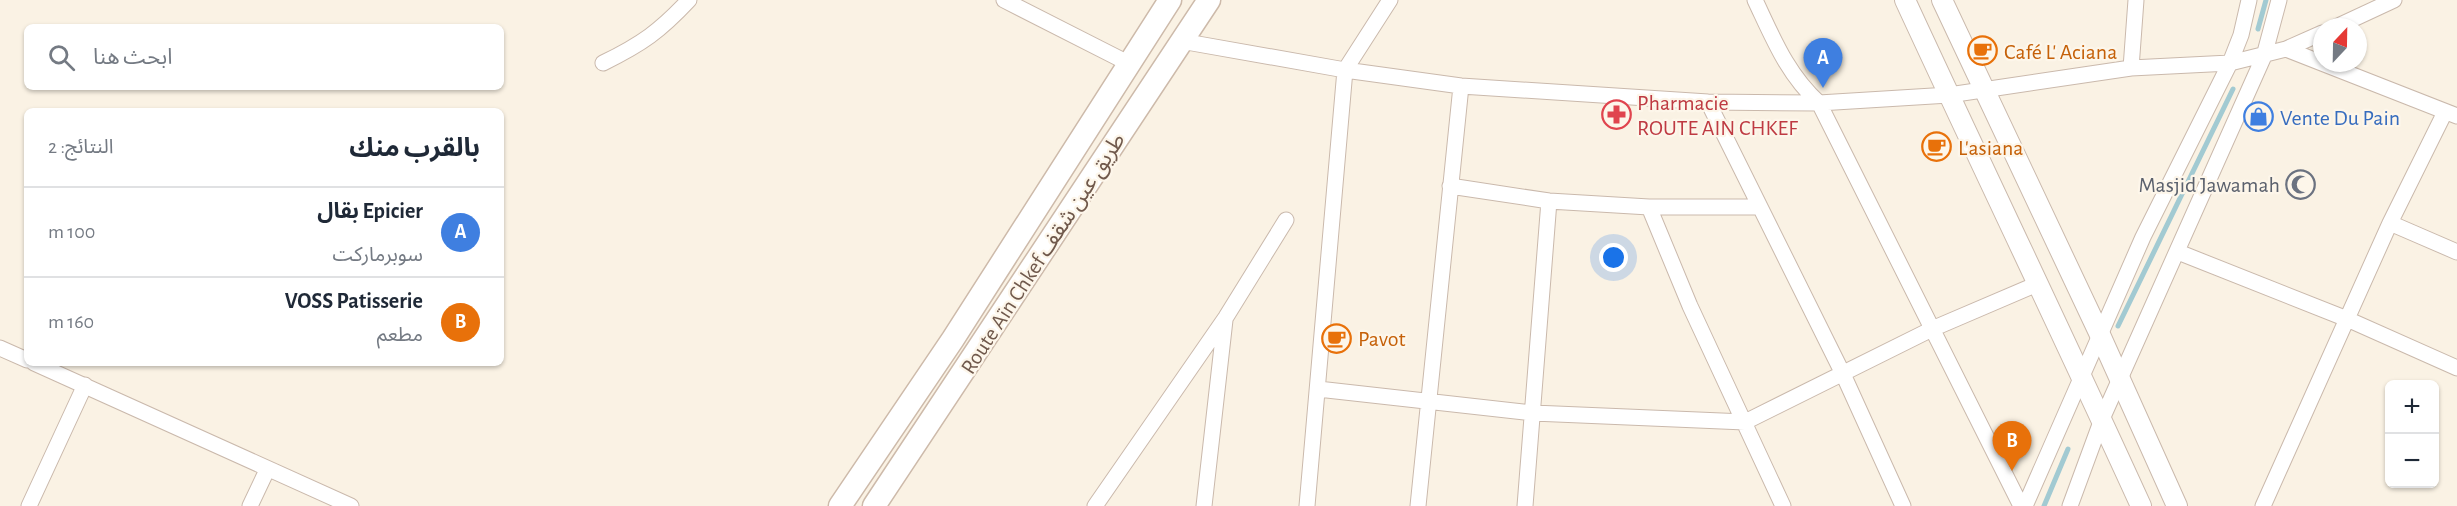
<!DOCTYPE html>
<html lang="ar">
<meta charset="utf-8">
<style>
:root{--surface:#fff;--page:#f2f2f3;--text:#1f2937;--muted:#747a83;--line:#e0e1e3;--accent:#7c3aed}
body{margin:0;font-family:"Alegreya Sans","Noto Sans Arabic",sans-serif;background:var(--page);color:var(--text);direction:rtl}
.controls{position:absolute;right:18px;bottom:18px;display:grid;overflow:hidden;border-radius:9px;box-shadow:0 2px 4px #0004}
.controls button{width:54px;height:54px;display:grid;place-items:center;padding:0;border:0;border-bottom:2px solid var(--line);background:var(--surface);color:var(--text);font:30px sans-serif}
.compass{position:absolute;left:2313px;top:18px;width:54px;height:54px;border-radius:50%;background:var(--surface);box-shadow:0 2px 4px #0004;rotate:22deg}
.you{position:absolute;left:1614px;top:258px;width:21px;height:21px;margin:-15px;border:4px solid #fff;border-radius:50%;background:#1a73e8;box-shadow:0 0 0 9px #1a73e833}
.badge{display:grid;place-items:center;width:39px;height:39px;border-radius:50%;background:var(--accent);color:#fff;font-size:20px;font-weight:700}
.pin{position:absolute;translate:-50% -50px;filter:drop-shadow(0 2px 3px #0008)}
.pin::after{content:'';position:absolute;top:32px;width:21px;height:18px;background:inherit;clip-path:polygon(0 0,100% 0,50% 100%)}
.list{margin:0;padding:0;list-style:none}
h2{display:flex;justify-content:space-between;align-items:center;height:78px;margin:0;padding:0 24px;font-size:26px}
h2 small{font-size:20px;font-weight:400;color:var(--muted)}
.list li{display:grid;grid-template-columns:39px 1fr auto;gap:18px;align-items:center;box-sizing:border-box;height:90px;padding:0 24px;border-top:2px solid var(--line)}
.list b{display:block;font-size:22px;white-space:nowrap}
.list p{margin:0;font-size:20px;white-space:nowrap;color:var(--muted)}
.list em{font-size:20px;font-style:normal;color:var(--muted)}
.icon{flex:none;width:33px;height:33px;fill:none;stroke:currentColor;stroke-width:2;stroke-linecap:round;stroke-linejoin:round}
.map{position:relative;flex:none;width:2457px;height:506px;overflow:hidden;direction:ltr}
.search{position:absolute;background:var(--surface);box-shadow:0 2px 4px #0004;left:24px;top:24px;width:480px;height:66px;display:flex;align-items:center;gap:15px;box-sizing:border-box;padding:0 21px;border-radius:9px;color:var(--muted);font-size:22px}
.panel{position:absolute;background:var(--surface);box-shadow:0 2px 4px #0004;left:24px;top:108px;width:480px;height:258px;border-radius:9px;direction:rtl}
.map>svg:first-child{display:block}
</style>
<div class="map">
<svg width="2457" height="506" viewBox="0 0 2457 506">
<rect width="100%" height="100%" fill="#faf2e4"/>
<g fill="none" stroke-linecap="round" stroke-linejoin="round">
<path stroke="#a2cad2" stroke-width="5" d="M 2258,29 L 2266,0
M 2118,326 L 2233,89
M 2044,506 L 2068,449"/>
<defs>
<path id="minor" d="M 1004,0 L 1128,63
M 1755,0 C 1773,38 1787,74 1819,103 L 2021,506
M 2336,27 L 2394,0
M 1181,41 L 1345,70 L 1461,86 L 1708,102 L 1819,103 L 1949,95 L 2131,68 L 2230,63 L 2286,49 L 2322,33
M 2286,49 L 2457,116
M 603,63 C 642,44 660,31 689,0
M 2131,68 L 2136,0
M 1708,102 L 1843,374 L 1903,506
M 1450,186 L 1549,201 L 1649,207 L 1759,207
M 1649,207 L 1690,306 L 1783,506
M 2390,223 L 2457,252
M 2178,252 L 2347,319 L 2457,368
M 0,348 L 27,360
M 34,363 L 351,506
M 1318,389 L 1533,413 L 1745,422 L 1932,329 L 2037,284
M 29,506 L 85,385
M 250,506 L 267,470
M 1095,506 L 1226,317 L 1286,220
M 1204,506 L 1225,320
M 1307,506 L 1345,70 L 1390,0
M 1418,506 L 1461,86
M 1525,506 L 1549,201
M 2025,506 L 2143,237 L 2230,63 L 2241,35 L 2249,0
M 2070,506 L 2102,419 L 2264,56 L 2279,0
M 2263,506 L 2390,223 L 2445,112"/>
<path id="tertiary" d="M 1905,0 C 1983,169 2064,337 2141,506
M 1942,0 L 2101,337 L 2177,506"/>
<path id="secondary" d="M 840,506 L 953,339 L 1170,0
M 874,506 L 1209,0"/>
</defs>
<use href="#minor" stroke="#cab9ac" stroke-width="17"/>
<use href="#tertiary" stroke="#cab9ac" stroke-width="22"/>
<use href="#secondary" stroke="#cdbaaa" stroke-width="25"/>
<use href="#minor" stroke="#fff" stroke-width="15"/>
<use href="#tertiary" stroke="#fff" stroke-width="20"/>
<use href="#secondary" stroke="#fff" stroke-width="22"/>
</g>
<defs>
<symbol id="cafe-ring" viewBox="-11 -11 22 22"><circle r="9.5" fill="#fdf6ea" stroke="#e8710a" stroke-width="1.5"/><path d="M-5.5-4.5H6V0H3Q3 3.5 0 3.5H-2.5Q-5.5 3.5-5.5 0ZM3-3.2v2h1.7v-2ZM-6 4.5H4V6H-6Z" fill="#e8710a"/></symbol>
<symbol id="pharmacy-ring" viewBox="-11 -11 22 22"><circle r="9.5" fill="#fdf6ea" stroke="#e0444e" stroke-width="1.5"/><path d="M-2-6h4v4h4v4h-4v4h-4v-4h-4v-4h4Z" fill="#e0444e"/></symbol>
<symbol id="shop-ring" viewBox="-11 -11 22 22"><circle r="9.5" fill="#fdf6ea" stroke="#3f7fe0" stroke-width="1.5"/><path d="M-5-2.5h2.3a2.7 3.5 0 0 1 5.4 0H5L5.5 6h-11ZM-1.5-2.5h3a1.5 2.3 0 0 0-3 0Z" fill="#3f7fe0"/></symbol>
<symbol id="mosque-ring" viewBox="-11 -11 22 22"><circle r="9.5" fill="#fdf6ea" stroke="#6b7280" stroke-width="1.5"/><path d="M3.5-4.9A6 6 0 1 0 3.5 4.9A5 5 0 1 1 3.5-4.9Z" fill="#6b7280"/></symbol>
</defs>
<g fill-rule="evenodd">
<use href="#cafe-ring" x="1966" y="34" width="33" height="33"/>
<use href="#pharmacy-ring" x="1600" y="98" width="33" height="33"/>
<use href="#shop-ring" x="2242" y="100" width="33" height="33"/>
<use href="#cafe-ring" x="1920" y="130" width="33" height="33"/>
<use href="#mosque-ring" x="2284" y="168" width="33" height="33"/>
<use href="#cafe-ring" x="1320" y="322" width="33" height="33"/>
</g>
<g text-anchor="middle" stroke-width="4.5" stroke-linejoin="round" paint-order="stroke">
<g font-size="22" fill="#c56008" stroke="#fdf6ea" text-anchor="start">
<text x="2004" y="59">Café L' Aciana</text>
<text x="1958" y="155">L'asiana</text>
<text x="1358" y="346">Pavot</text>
</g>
<g font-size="22" fill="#be3a42" stroke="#fdf6ea" text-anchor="start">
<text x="1637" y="110">Pharmacie<tspan x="1637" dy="25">ROUTE AIN CHKEF</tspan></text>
</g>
<g font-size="22" fill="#366cbe" stroke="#fdf6ea" text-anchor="start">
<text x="2280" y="125">Vente Du Pain</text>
</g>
<g font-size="22" fill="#5b616d" stroke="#fdf6ea" text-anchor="end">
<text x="2280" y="192">Masjid Jawamah</text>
</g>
<g font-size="22" fill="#70594c" stroke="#fdf6ea">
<text transform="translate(1042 253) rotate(-57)" y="8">Route Aïn Chkef طريق عين شقف</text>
</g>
</g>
</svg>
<div class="controls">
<button>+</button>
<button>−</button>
</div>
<svg class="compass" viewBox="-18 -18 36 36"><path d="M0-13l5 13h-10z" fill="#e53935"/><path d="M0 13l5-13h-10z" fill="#747a83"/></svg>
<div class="you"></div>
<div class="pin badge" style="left:1823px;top:88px;background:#3f7fe0">A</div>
<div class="pin badge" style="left:2012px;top:471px;background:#e8710a">B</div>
<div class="search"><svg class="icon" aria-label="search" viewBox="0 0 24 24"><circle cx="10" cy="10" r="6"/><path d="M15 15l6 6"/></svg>ابحث هنا</div>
<section class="panel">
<h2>بالقرب منك<small>النتائج: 2</small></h2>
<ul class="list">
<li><span class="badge" style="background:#3f7fe0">A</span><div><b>Epicier بقال</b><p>سوبرماركت</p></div><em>100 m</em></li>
<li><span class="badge" style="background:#e8710a">B</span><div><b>VOSS Patisserie</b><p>مطعم</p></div><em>160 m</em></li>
</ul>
</section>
</div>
